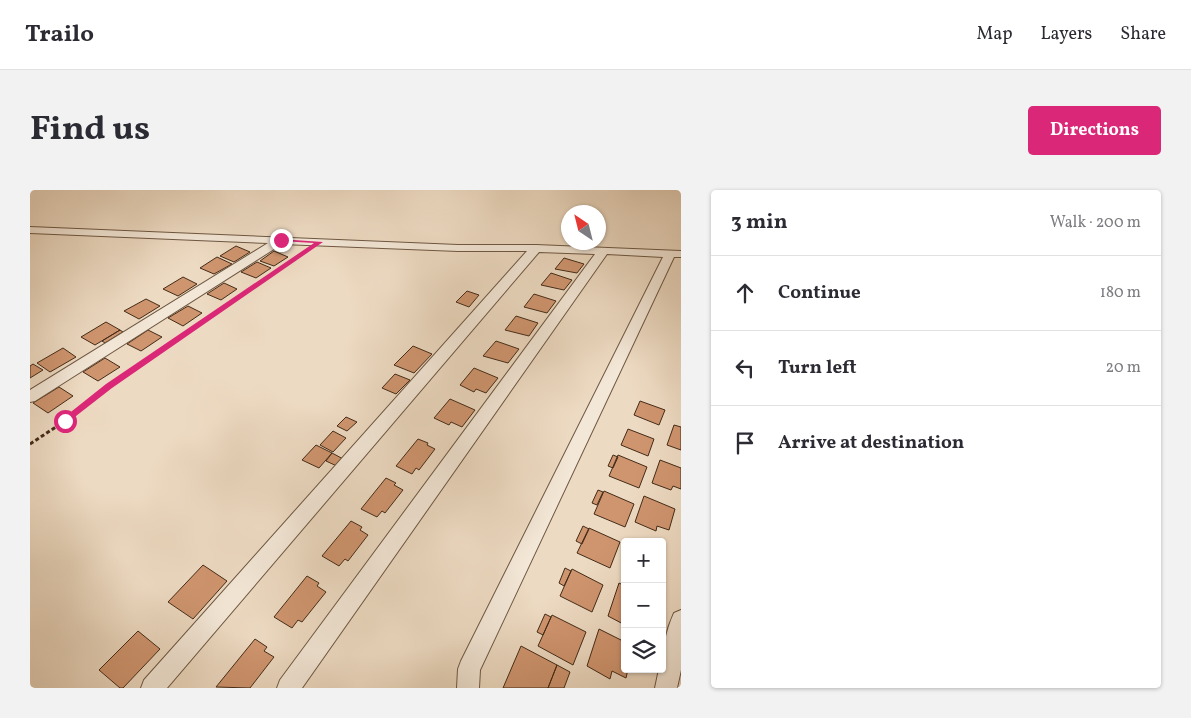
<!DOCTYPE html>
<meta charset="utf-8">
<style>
:root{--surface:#fff;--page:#f2f2f3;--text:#2b2b33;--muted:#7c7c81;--line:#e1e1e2;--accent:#db2777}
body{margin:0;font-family:Vollkorn,serif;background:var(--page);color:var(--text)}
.controls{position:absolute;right:15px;bottom:15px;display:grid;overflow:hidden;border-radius:5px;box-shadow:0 1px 4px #0004}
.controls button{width:45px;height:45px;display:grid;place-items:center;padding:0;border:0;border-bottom:1px solid var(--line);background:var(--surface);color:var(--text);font:25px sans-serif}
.compass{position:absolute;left:531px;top:15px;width:45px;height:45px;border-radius:50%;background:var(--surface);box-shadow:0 1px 4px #0004;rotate:325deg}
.stop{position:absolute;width:15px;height:15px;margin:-11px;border:4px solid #db2777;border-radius:50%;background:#fff}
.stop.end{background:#db2777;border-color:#fff;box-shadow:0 1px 5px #0008}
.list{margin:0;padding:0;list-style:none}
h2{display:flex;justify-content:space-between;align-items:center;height:65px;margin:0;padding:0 20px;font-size:21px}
h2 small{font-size:16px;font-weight:400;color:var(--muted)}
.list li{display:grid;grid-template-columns:32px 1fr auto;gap:15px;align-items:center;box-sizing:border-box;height:75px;padding:0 20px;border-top:1px solid var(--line)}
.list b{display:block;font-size:19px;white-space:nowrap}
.list em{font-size:16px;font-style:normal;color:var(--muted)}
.icon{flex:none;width:28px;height:28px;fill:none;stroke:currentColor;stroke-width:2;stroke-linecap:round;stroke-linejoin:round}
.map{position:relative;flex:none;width:651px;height:498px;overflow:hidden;border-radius:5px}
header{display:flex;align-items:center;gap:30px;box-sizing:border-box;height:70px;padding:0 25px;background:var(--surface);border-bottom:1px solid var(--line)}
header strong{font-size:24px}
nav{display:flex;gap:28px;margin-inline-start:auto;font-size:18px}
.intro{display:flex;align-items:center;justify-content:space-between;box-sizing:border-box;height:120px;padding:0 30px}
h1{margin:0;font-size:35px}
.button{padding:12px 22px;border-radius:5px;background:var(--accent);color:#fff;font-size:18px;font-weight:700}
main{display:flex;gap:30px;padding:0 30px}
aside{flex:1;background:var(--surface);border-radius:5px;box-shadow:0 1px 4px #0004}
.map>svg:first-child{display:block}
</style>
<header>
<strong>Trailo</strong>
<nav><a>Map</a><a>Layers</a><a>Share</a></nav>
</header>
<div class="intro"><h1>Find us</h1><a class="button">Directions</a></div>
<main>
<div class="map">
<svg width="651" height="498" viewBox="0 0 651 498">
<rect width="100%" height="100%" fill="#eddac2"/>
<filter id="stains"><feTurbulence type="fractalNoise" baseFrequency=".004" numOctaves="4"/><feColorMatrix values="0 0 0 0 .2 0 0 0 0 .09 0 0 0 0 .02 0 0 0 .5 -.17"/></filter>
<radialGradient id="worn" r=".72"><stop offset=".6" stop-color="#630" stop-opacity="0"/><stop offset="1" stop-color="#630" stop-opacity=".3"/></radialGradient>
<path fill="#cf956f" stroke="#432b18" d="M 206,56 L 220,62 L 204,72 L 190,66 Z
M 244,61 L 258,67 L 244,76 L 230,71 Z
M 187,67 L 202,74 L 184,84 L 170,78 Z
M 534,68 L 554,74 L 547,83 L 525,79 Z
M 227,72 L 241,78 L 226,88 L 211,82 Z
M 521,83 L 542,90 L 534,100 L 511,95 Z
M 153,87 L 167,94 L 148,106 L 133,99 Z
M 194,93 L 207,99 L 191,110 L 177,104 Z
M 437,101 L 449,105 L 439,117 L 426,112 Z
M 504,104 L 526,111 L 517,123 L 494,117 Z
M 116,109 L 130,116 L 109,129 L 94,121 Z
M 158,116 L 172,123 L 153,136 L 138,128 Z
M 486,126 L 508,133 L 499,146 L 475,140 Z
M 76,132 L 90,140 L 65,155 L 51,147 Z
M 90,140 L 93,142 L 75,153 L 72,151 Z
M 118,140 L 132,147 L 111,161 L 97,154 Z
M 466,151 L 489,159 L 478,173 L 453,166 Z
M 383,156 L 402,164 L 384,183 L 364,175 Z
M 33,158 L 46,167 L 20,182 L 7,173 Z
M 75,168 L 90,177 L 68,191 L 53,182 Z
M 3,174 L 13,180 L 0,188 L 0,176 Z
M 444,178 L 468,188 L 456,203 L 446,199 L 444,202 L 430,195 Z
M 365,184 L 380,190 L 366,204 L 352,198 Z
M 29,197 L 43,206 L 18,223 L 3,213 Z
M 420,209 L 445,220 L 432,237 L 421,232 L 419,235 L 404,228 Z
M 610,211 L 635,220 L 629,235 L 604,225 Z
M 316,227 L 327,232 L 317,241 L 307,236 Z
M 644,235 L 651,237 L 651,260 L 637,255 Z
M 598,239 L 624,249 L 618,266 L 591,255 Z
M 303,241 L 316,248 L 303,262 L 290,255 Z
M 388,249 L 398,253 L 397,255 L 405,259 L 389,280 L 386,278 L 382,284 L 366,276 Z
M 286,255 L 302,263 L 289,278 L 272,270 Z
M 302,263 L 315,270 L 309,277 L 296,271 Z
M 583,265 L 588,267 L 583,278 L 578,276 Z
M 588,265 L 617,277 L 609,298 L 579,286 Z
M 630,270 L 651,278 L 651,299 L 643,296 L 641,300 L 622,293 Z
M 356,288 L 366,293 L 364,295 L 373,300 L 355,323 L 352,321 L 347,327 L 331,319 Z
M 568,300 L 573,302 L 567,315 L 562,313 Z
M 574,301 L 604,314 L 595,337 L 564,324 Z
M 614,306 L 645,319 L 639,340 L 627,336 L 626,341 L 605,332 Z
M 321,331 L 332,337 L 330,340 L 338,345 L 318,371 L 315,369 L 309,376 L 292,366 Z
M 553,336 L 559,339 L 552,354 L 546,351 Z
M 559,338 L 590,352 L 580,378 L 547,363 Z
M 173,375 L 197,391 L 163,429 L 138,412 Z
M 535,378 L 541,381 L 534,396 L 529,393 Z
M 542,379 L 573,395 L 562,422 L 530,406 Z
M 277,386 L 289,393 L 287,396 L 296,402 L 272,432 L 268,430 L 262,438 L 244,427 Z
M 589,393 L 595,396 L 595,435 L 578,426 Z
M 515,424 L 521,427 L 513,445 L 507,442 Z
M 522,425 L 556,442 L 543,475 L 508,456 Z
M 569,439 L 595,452 L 595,479 L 598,479 L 596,488 L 582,481 L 580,489 L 557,476 Z
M 108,441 L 130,459 L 93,498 L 90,498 L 69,480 Z
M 225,449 L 237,457 L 234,461 L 244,467 L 220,498 L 186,497 Z
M 491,456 L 527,475 L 518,498 L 473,498 Z
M 527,475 L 540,482 L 534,498 L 518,498 Z"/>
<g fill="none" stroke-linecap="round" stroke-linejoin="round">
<defs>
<path id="minor" d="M 0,37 L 428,55 L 506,55 L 651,61 L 651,67 L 644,67 L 450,480 L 449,498 L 427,498 L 428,479 L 431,471 L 633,67 L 577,64 L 272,498 L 247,498 L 250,490 L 565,64 L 509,62 L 137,498 L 111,498 L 114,490 L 497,61 L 428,61 L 252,54 L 5,211 L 0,212 L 0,200 L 238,53 L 0,43 Z
M 651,420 L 651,480 L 647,498 L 625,498 L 629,479 L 632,479 C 632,461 636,440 644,423 Z"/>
</defs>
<use href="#minor" stroke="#6e5742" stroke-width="2"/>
<path stroke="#432b18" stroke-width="2" stroke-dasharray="2.5 2" stroke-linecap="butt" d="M 186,123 L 274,63"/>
<path stroke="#432b18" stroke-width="3" stroke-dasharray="4 2.5" stroke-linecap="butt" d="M 0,254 L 35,231 L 79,196 L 188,122"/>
<use href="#minor" fill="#f3e7d7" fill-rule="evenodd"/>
</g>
<path fill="#db2777" d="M 249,49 L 293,52 L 82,198 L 37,233 L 32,233 L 32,229 L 76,194 L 284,53 L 251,51 Z"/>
<rect width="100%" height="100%" filter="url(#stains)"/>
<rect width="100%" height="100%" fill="url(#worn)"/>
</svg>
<div class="controls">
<button>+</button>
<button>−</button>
<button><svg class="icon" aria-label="layers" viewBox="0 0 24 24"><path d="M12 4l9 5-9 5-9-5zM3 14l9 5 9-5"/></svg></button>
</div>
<svg class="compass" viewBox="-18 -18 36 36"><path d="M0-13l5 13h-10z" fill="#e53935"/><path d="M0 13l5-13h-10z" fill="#7c7c81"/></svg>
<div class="stop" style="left:35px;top:231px"></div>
<div class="stop end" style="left:251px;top:50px"></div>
</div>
<aside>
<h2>3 min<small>Walk · 200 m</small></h2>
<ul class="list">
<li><svg class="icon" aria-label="ahead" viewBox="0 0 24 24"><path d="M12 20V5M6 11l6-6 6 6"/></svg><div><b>Continue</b></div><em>180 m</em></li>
<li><svg class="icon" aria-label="left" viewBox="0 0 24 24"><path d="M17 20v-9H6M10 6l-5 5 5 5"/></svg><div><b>Turn left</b></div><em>20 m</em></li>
<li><svg class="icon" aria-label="arrive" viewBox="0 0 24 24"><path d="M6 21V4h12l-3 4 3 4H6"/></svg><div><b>Arrive at destination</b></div></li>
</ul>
</aside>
</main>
